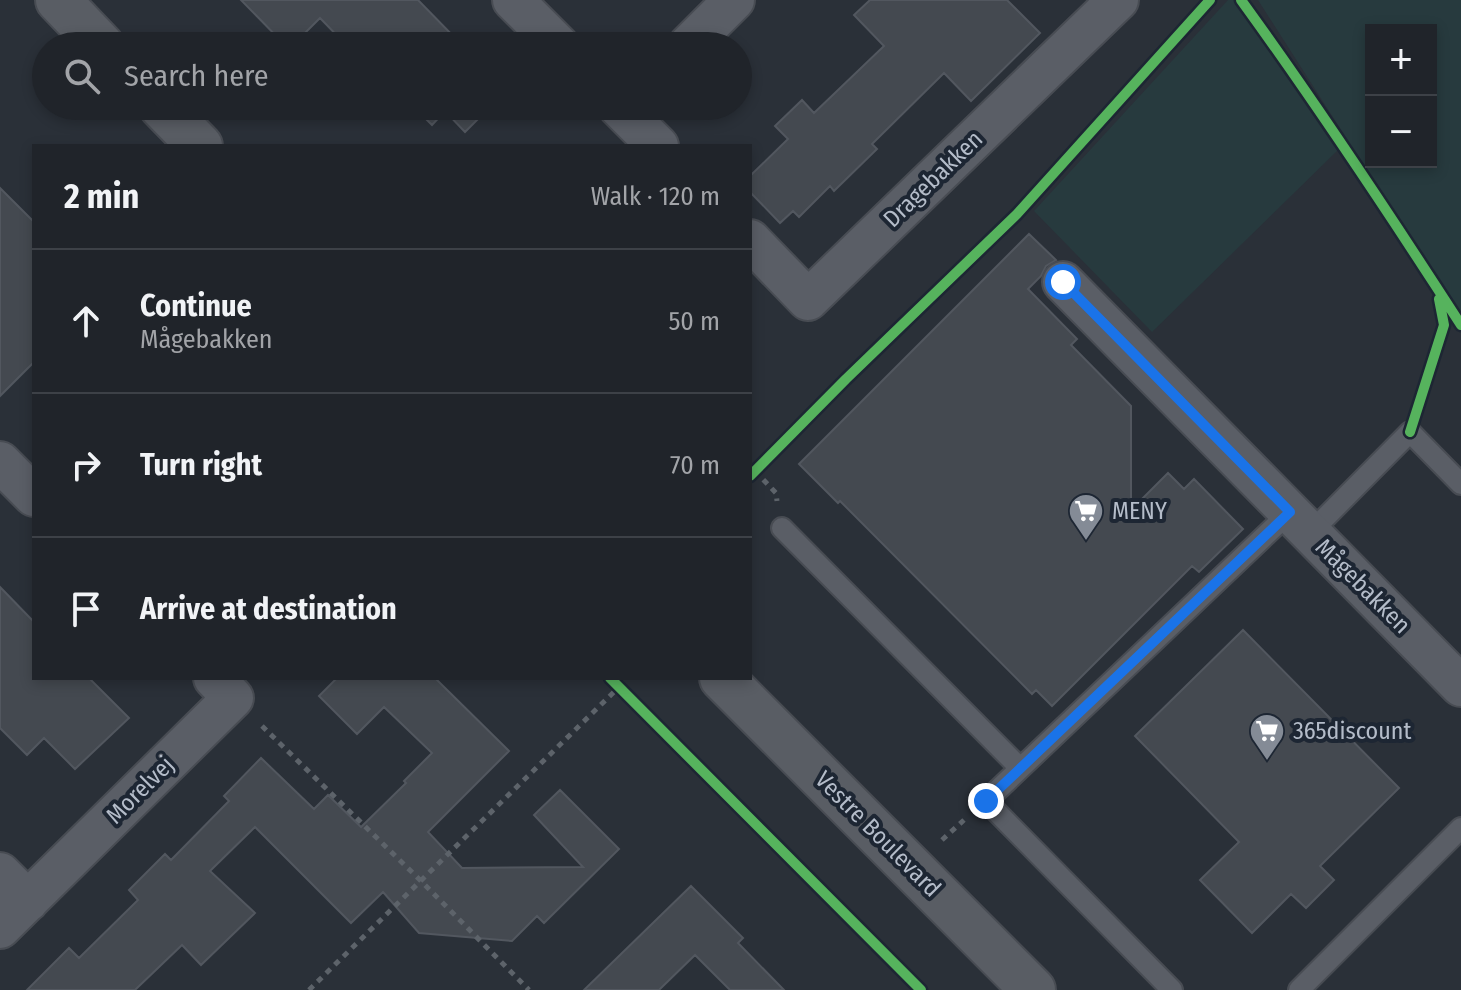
<!DOCTYPE html>
<meta charset="utf-8">
<style>
:root{--surface:#20242a;--page:#2d3036;--text:#f1f3f6;--muted:#a2a4a8;--line:#3d4147}
body{margin:0;font-family:"Fira Sans Condensed",sans-serif;background:var(--page);color:var(--text)}
.controls{position:absolute;right:24px;top:24px;display:grid;overflow:hidden;border-radius:0px;box-shadow:0 4px 12px #0003}
.controls button{width:72px;height:72px;display:grid;place-items:center;padding:0;border:0;border-bottom:2px solid var(--line);background:var(--surface);color:var(--text);font:40px sans-serif}
.stop{position:absolute;width:24px;height:24px;margin:-18px;border:6px solid #1a73e8;border-radius:50%;background:#fff}
.stop.end{background:#1a73e8;border-color:#fff;box-shadow:0 2px 8px #0008}
.list{margin:0;padding:0;list-style:none}
h2{display:flex;justify-content:space-between;align-items:center;height:104px;margin:0;padding:0 32px;font-size:34px}
h2 small{font-size:26px;font-weight:400;color:var(--muted)}
.list li{display:grid;grid-template-columns:52px 1fr auto;gap:24px;align-items:center;box-sizing:border-box;height:144px;padding:0 32px;border-top:2px solid var(--line)}
.list b{display:block;font-size:30px;white-space:nowrap}
.list p{margin:0;font-size:26px;white-space:nowrap;color:var(--muted)}
.list em{font-size:26px;font-style:normal;color:var(--muted)}
.icon{flex:none;width:44px;height:44px;fill:none;stroke:currentColor;stroke-width:2;stroke-linecap:round;stroke-linejoin:round}
.map{position:relative;flex:none;width:1461px;height:990px;overflow:hidden}
.search{position:absolute;background:var(--surface);box-shadow:0 4px 12px #0003;left:32px;top:32px;width:720px;height:88px;display:flex;align-items:center;gap:20px;box-sizing:border-box;padding:0 28px;border-radius:44px;color:var(--muted);font-size:30px}
.panel{position:absolute;background:var(--surface);box-shadow:0 4px 12px #0003;left:32px;top:144px;width:720px;height:536px;border-radius:0px}
.map>svg:first-child{display:block}
</style>
<div class="map">
<svg width="1461" height="990" viewBox="0 0 1461 990">
<rect width="100%" height="100%" fill="#2a3038"/>
<path fill="#273a3e" fill-rule="evenodd" d="M 1228,0 L 1235,0 L 1340,148 L 1152,332 L 1034,211 Z
M 1258,0 L 1461,0 L 1461,316 L 1457,311 ZM 1371,30 L 1431,30 L 1431,162 L 1371,162 Z"/>
<path fill="#444950" stroke="#52575f" stroke-width="2" d="M 241,0 L 418,0 L 463,46 L 347,46 L 320,18 L 292,46 L 286,46 Z
M 870,0 L 1007,0 L 1040,33 L 971,101 L 944,73 L 872,144 L 877,149 L 834,191 L 830,186 L 799,217 L 793,211 L 780,223 L 750,192 L 750,176 L 788,139 L 775,126 L 802,100 L 814,113 L 884,46 L 854,15 Z
M 413,106 L 491,106 L 465,132 L 445,111 L 432,125 Z
M 0,188 L 34,222 L 34,362 L 0,396 Z
M 1029,234 L 1056,260 L 1046,266 L 1041,276 L 1028,289 L 1077,339 L 1071,345 L 1131,406 L 1131,510 L 1168,473 L 1184,489 L 1194,479 L 1243,529 L 1199,572 L 1192,566 L 1052,706 L 1036,690 L 1032,694 L 840,501 L 838,503 L 799,464 Z
M 0,587 L 34,622 L 34,678 L 89,678 L 129,718 L 75,769 L 44,738 L 27,755 L 0,728 Z
M 1243,630 L 1399,788 L 1320,866 L 1334,880 L 1306,908 L 1291,894 L 1252,933 L 1200,880 L 1239,842 L 1135,736 Z
M 337,678 L 435,678 L 509,751 L 428,832 L 462,868 L 583,867 L 534,815 L 560,790 L 619,849 L 544,923 L 537,916 L 512,941 L 419,933 L 383,892 L 351,923 L 255,827 L 210,871 L 255,913 L 201,965 L 182,945 L 135,990 L 27,990 L 69,948 L 79,958 L 138,900 L 129,890 L 165,854 L 171,860 L 229,801 L 224,796 L 261,758 L 314,809 L 328,795 L 361,827 L 406,783 L 404,781 L 432,753 L 384,707 L 357,734 L 319,696 Z
M 691,886 L 743,938 L 738,943 L 784,990 L 730,990 L 695,955 L 659,990 L 584,990 Z"/>
<g fill="none" stroke-linecap="round" stroke-linejoin="round">
<defs>
<path id="lane" d="M 782,528 L 1020,768
M 1310,533 L 1410,432 L 1461,484
M 1172,990 L 986,801 L 1290,512
M 1299,990 L 1461,828"/>
<path id="street" d="M 513,0 L 559,46
M 688,46 L 734,0
M 618,106 L 658,146
M 750,240 L 808,300 L 1118,0
M 1063,282 L 1461,686
M 0,462 L 34,496
M 0,873 L 28,901
M 0,928 L 233,698 L 214,678"/>
<path id="secondary" d="M 58,0 L 102,46
M 161,106 L 200,146
M 722,678 L 1033,990"/>
</defs>
<use href="#lane" stroke="#484c53" stroke-width="24"/>
<use href="#street" stroke="#484c53" stroke-width="44"/>
<use href="#secondary" stroke="#484c53" stroke-width="48"/>
<path stroke="#5d636a" stroke-width="5" stroke-dasharray="6 6" stroke-linecap="butt" d="M 755,471 L 776,493 L 777,501
M 262,726 L 420,880 L 529,990
M 942,840 L 964,820
M 309,990 L 619,687"/>
<use href="#lane" stroke="#5a5e66" stroke-width="20"/>
<use href="#street" stroke="#5a5e66" stroke-width="40"/>
<use href="#secondary" stroke="#595d64" stroke-width="44"/>
<defs>
<path id="cycleway" d="M 1241,0 C 1318,106 1390,215 1461,325
M 1410,432 L 1444,325 L 1439,299
M 750,476 L 846,379 L 1017,214 L 1210,0
M 610,678 L 921,990"/>
</defs>
<use href="#cycleway" stroke="#1d2633" stroke-width="15"/>
<use href="#cycleway" stroke="#56b35d" stroke-width="10"/>
</g>
<g fill="none" stroke-linecap="round" stroke-linejoin="round">
<path stroke="#1a73e8" stroke-width="10" d="M 986,801 L 1290,512 L 1063,282"/>
</g>
<defs>
<symbol id="supermarket-pin" viewBox="-11 -11 22 30"><path d="M0 17L-7.5 6A9.5 9.5 0 1 1 7.5 6Z" fill="#848b96" stroke="#1d2633"/><path d="M-6-5.5h2.5l.6 2H6L4.5 2H-2.5L-4.4-4H-6ZM-1.5 3.2a1.3 1.3 0 1 0 .1 0ZM3 3.2a1.3 1.3 0 1 0 .1 0Z" fill="#fff"/></symbol>
</defs>
<g fill-rule="evenodd">
<use href="#supermarket-pin" x="1066" y="491" width="40" height="54"/>
<use href="#supermarket-pin" x="1247" y="711" width="40" height="54"/>
</g>
<g text-anchor="middle" stroke-width="8" stroke-linejoin="round" paint-order="stroke">
<g font-size="24" fill="#b4bcc9" stroke="#1d2633">
<text transform="translate(933 179) rotate(-44)" y="8">Dragebakken</text>
<text transform="translate(1363 586) rotate(45)" y="8">Mågebakken</text>
<text transform="translate(140 790) rotate(-45)" y="8">Morelvej</text>
<text transform="translate(878 834) rotate(45)" y="8">Vestre Boulevard</text>
</g>
<g font-size="24" fill="#b4bcc9" stroke="#1d2633" text-anchor="start">
<text x="1112" y="519">MENY</text>
<text x="1293" y="739">365discount</text>
</g>
</g>
</svg>
<div class="controls">
<button>+</button>
<button>−</button>
</div>
<div class="stop" style="left:1063px;top:282px"></div>
<div class="stop end" style="left:986px;top:801px"></div>
<div class="search"><svg class="icon" aria-label="search" viewBox="0 0 24 24"><circle cx="10" cy="10" r="6"/><path d="M15 15l6 6"/></svg>Search here</div>
<section class="panel">
<h2>2 min<small>Walk · 120 m</small></h2>
<ul class="list">
<li><svg class="icon" aria-label="ahead" viewBox="0 0 24 24"><path d="M12 20V5M6 11l6-6 6 6"/></svg><div><b>Continue</b><p>Mågebakken</p></div><em>50 m</em></li>
<li><svg class="icon" aria-label="right" viewBox="0 0 24 24"><path d="M7 20v-9h11M14 6l5 5-5 5"/></svg><div><b>Turn right</b></div><em>70 m</em></li>
<li><svg class="icon" aria-label="arrive" viewBox="0 0 24 24"><path d="M6 21V4h12l-3 4 3 4H6"/></svg><div><b>Arrive at destination</b></div></li>
</ul>
</section>
</div>
